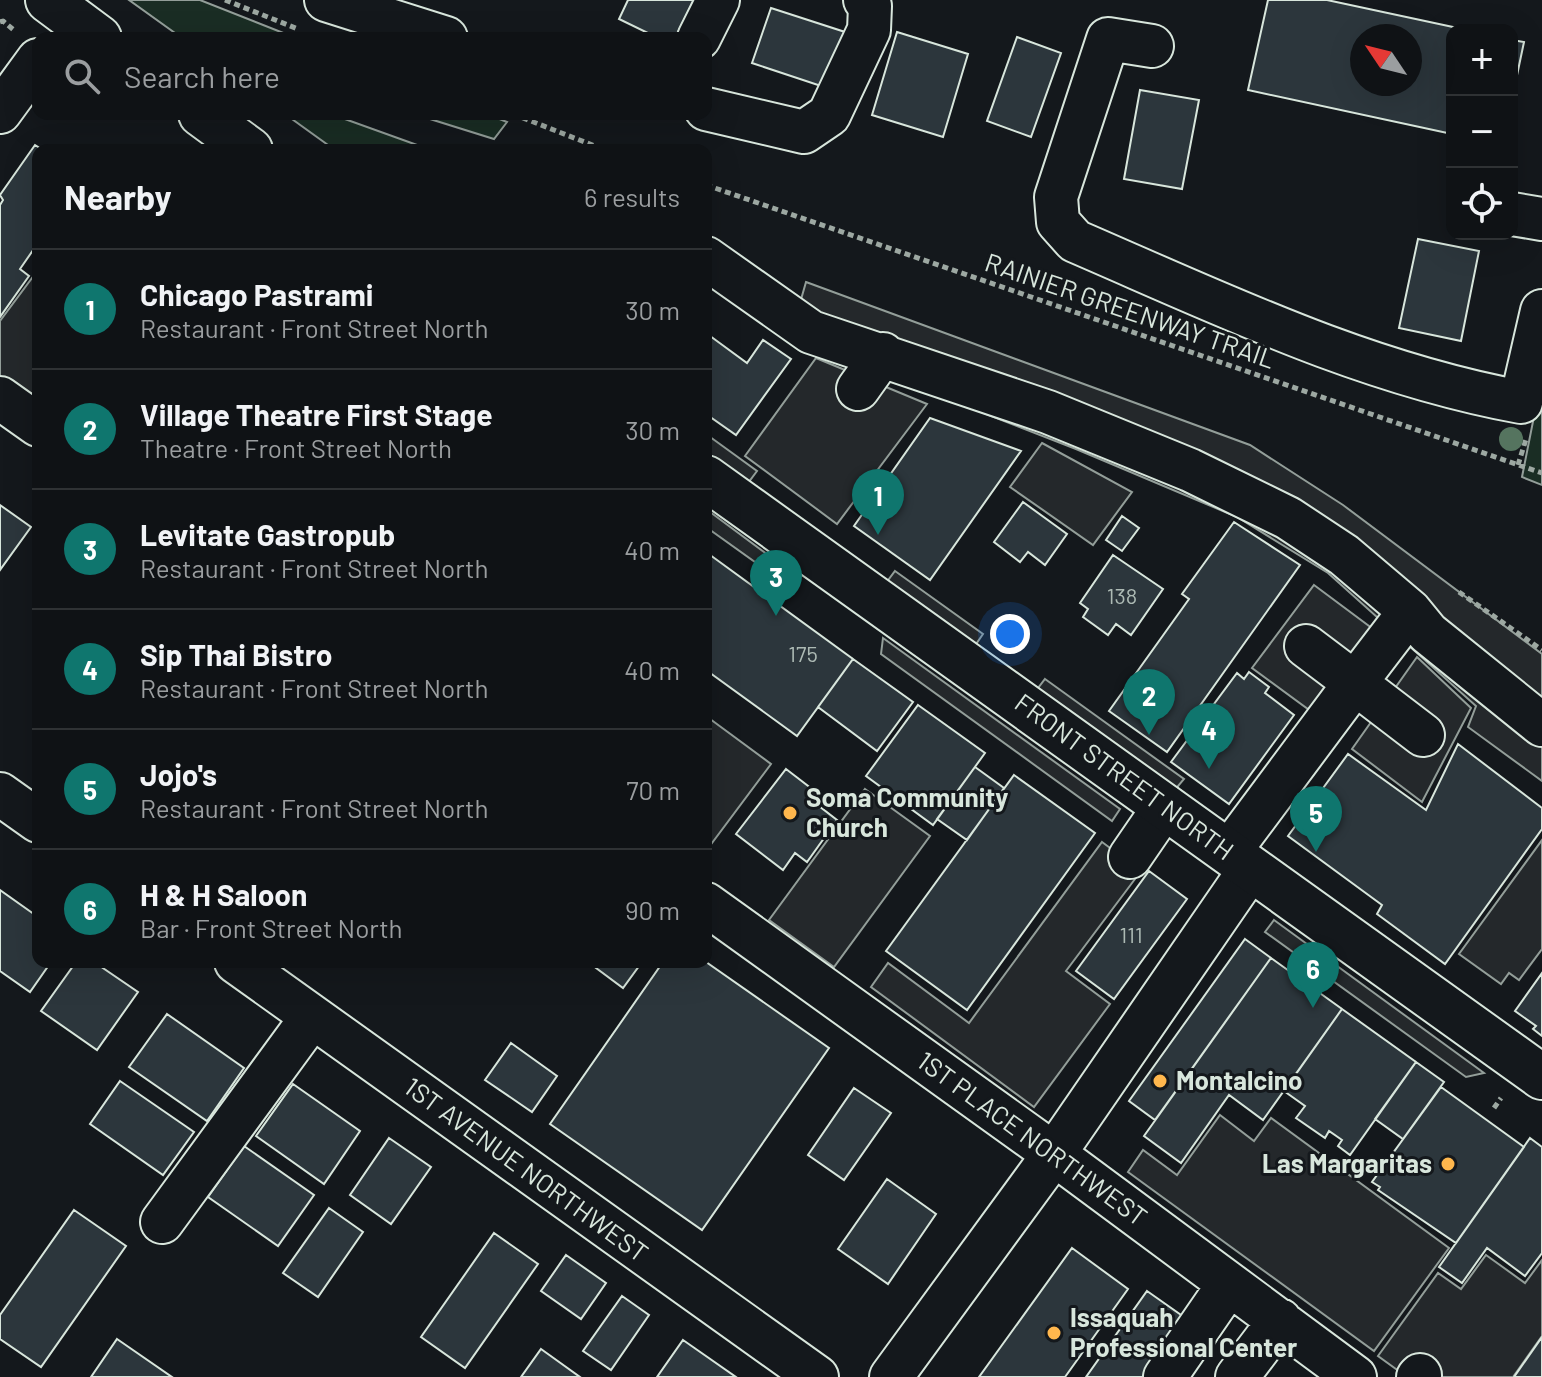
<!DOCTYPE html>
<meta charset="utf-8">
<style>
:root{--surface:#0f1215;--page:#181b1e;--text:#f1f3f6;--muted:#9b9ea0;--line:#2f3234;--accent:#0f766e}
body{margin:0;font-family:Barlow,sans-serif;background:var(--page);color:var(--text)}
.controls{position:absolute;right:24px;top:24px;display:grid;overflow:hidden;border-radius:16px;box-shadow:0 8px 32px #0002}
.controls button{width:72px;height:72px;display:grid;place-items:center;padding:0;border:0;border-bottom:2px solid var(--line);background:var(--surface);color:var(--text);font:40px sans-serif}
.compass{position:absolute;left:1350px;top:24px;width:72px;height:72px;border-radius:50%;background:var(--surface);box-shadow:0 8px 32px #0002;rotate:305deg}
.you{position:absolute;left:1010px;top:634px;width:28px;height:28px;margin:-20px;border:6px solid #fff;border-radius:50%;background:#1a73e8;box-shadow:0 0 0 12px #1a73e833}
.badge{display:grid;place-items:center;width:52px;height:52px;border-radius:50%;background:var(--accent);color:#fff;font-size:26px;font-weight:700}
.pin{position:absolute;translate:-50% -66px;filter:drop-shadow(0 2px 4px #0008)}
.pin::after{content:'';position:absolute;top:42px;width:28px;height:24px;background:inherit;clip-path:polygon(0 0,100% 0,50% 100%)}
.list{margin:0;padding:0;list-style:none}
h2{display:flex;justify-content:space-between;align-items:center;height:104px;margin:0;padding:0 32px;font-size:34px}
h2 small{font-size:26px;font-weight:400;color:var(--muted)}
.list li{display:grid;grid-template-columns:52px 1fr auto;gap:24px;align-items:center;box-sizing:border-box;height:120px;padding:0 32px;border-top:2px solid var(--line)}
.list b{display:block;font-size:30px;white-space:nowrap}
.list p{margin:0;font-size:26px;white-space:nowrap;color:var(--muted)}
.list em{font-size:26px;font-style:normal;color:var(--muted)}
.icon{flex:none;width:44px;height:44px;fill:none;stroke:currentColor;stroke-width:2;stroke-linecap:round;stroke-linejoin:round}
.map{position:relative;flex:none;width:1542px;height:1377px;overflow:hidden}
.search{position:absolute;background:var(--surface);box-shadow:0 8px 32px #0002;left:32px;top:32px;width:680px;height:88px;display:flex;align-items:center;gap:20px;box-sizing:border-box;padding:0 28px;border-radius:16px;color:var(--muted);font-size:30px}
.panel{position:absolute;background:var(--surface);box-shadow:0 8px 32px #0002;left:32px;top:144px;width:680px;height:824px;border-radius:16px}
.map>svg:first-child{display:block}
</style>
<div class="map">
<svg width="1542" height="1377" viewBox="0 0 1542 1377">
<rect width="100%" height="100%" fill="#14181c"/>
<path fill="#1a2d24" stroke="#939e99" stroke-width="2" d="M 129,0 L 200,0 L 296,38 L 182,38 Z
M 285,114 L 331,114 L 431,150 L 335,150 Z
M 414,114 L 487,114 L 507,122 L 494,139 Z
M 1542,376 L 1542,485 L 1522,477 Z"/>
<path fill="#24282b" stroke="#939e99" stroke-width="2" d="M 38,270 L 38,404 L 0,376 L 0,321 Z
M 806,282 L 1250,445 L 1343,505 L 1542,654 L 1542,781 L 1468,727 L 1476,706 L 1328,573 L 1237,517 L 1076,449 L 790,338 Z
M 816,358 L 927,404 L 837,524 L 745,456 Z
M 706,434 L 757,471 L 748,483 L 706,452 Z
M 1042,443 L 1132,492 L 1093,545 L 1010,487 Z
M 706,509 L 791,572 L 783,582 L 706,527 Z
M 895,571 L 983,634 L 974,647 L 886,583 Z
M 1314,585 L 1373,629 L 1312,712 L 1252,668 Z
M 883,638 L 1120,809 L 1112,821 L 881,654 Z
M 1417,657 L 1471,708 L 1422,802 L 1352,749 Z
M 1045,679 L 1184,779 L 1178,786 L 1179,795 L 1035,692 Z
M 706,716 L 771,764 L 706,851 Z
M 865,789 L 930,836 L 834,967 L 769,920 Z
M 1542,840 L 1542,949 L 1519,980 L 1509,973 L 1501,984 L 1459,954 Z
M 1102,842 L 1141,871 L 1066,971 L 1110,1004 L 1034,1107 L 871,987 L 888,963 L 969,1023 Z
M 1274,920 L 1484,1073 L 1466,1077 L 1265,932 Z
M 1220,1115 L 1254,1141 L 1271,1118 L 1449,1248 L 1374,1351 L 1128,1172 L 1143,1150 L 1177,1175 Z
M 1486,1255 L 1525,1283 L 1542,1260 L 1542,1336 L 1513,1377 L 1407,1377 L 1378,1356 L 1438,1273 L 1461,1289 Z"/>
<path fill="#2c363c" stroke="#d8e6dc" stroke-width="2" fill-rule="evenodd" d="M 628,0 L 694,0 L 675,38 L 658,38 L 619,19 Z
M 1268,0 L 1327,0 L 1467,30 L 1452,30 L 1452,134 L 1248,90 ZM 1362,36 L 1410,36 L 1410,84 L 1362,84 Z
M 771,8 L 845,32 L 827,88 L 752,63 Z
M 897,32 L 968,54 L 943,137 L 872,115 Z
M 1017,37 L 1061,53 L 1031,137 L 987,121 Z
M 1512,40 L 1524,42 L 1512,99 Z
M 1140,90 L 1199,100 L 1182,189 L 1124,179 Z
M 35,145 L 43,150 L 38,150 L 38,243 L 20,269 L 29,276 L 0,317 L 0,205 L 3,200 L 0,195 Z
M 1418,239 L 1479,251 L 1461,341 L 1399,328 Z
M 706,333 L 747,363 L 763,340 L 791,359 L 736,435 L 706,414 Z
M 930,418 L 1021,451 L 930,580 L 854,526 Z
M 1023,502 L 1067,534 L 1045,565 L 1028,552 L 1020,562 L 994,542 Z
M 0,505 L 31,527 L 0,570 Z
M 1122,516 L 1139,528 L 1122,551 L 1106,540 Z
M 1234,522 L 1300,565 L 1167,752 L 1109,711 L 1189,599 L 1182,594 Z
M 706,552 L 853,659 L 797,736 L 706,670 Z
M 1113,555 L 1163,589 L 1131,635 L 1116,624 L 1108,635 L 1083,617 L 1088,609 L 1080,603 Z
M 853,659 L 913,702 L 877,751 L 818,707 Z
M 1249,672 L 1269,687 L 1265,693 L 1294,715 L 1229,804 L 1171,762 L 1237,673 L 1244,679 Z
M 918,705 L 985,753 L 933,825 L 866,776 Z
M 1458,744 L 1542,808 L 1542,829 L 1445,964 L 1377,914 L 1382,905 L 1288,836 L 1348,754 L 1426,810 Z
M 975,767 L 1004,788 L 967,840 L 937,819 Z
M 786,769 L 825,799 L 819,806 L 837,820 L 807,862 L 795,853 L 783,870 L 736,834 Z
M 1014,775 L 1095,833 L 967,1010 L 886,951 Z
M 1149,871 L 1187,899 L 1114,999 L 1076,971 Z
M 0,890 L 38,917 L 38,962 L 51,962 L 30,992 L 0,971 Z
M 1245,939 L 1271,958 L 1155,1120 L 1129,1101 Z
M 1271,958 L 1342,1009 L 1263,1120 L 1229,1095 L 1181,1163 L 1144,1136 Z
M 76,962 L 94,962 L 138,992 L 97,1050 L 41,1011 Z
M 588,962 L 642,962 L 623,988 Z
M 663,962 L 706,962 L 829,1048 L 702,1230 L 550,1124 Z
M 1542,973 L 1542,1036 L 1533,1029 L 1536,1026 L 1515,1011 Z
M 1342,1009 L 1416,1062 L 1350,1155 L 1338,1146 L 1342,1140 L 1329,1131 L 1325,1138 L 1296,1118 L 1305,1106 L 1284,1091 Z
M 167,1014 L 244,1068 L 207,1121 L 129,1067 Z
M 511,1043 L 557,1076 L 532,1112 L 485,1080 Z
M 1416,1062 L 1444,1082 L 1403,1139 L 1375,1119 Z
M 120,1081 L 194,1132 L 163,1175 L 90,1124 Z
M 293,1084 L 360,1131 L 324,1184 L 256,1136 Z
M 1441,1087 L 1524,1147 L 1456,1243 L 1378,1190 L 1380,1187 L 1372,1182 Z
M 854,1088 L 891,1113 L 844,1180 L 808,1155 Z
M 389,1138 L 431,1167 L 391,1224 L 350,1195 Z
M 1530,1138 L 1542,1147 L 1542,1253 L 1525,1276 L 1487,1248 L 1462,1283 L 1439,1267 Z
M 244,1146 L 314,1195 L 278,1246 L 208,1197 Z
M 887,1179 L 936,1214 L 888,1284 L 838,1249 Z
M 329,1208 L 363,1232 L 318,1297 L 283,1273 Z
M 74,1210 L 126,1246 L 41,1367 L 0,1339 L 0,1315 Z
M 494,1233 L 538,1264 L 465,1368 L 421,1337 Z
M 1072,1248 L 1128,1289 L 1065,1377 L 979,1377 Z
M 566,1255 L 606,1283 L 581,1319 L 541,1291 Z
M 1147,1291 L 1191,1322 L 1151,1377 L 1086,1377 Z
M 622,1296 L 649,1315 L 611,1370 L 583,1351 Z
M 1542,1337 L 1542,1377 L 1514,1377 Z
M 117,1339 L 172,1377 L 91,1377 Z
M 683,1340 L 736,1377 L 657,1377 Z
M 541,1349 L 580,1377 L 521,1377 Z"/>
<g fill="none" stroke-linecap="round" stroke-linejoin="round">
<defs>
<path id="minor" d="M 326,0 L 446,38
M 699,38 L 718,0
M 1152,46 L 1108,39 L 1056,197 L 1058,222 L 1075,241 C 1221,304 1363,373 1521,402 L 1542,311
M 706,109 L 804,132 L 829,115 L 869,30 L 870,6 L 865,0
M 0,112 L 38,60
M 1512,214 L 1542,219
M 706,258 L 811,332 L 1048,412 L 1190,470 L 1288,518 L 1344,555 L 1410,611 L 1428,633 L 1542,725
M 858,389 L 883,354
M 0,398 L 38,425
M 1306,646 L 1355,683 L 1410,611
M 0,794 L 38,821
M 1229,852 L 1355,683 L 1423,735
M 1130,857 L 1165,806
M 706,904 L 1054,1154 L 1355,1377
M 236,962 L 817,1377
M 162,1222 L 312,1017
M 891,1377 L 1054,1154 L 1251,868
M 1165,1377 L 1229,1284
M 1237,1377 L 1280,1320
M 1418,1377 L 1420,1375"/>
<path id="major" d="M 48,0 L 99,38
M 201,114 L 250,150
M 706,478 L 1542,1077"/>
</defs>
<use href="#minor" stroke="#d8e6dc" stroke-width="46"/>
<use href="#major" stroke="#d8e6dc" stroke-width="48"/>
<path stroke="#9da8a2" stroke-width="5" stroke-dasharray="6 4" stroke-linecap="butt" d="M 225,0 L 298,29
M 0,22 L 3,21 L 15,31
M 513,114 L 605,150
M 706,185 L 1542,473
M 1518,465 L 1526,439
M 1459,592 L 1542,650
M 1494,1108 L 1501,1098"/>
<use href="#minor" stroke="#14181c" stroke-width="42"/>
<use href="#major" stroke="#14181c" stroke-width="44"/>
</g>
<circle fill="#55745f" cx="1511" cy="439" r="12"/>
<g fill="#ffb74d" stroke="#14181c" stroke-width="3">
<circle cx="790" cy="813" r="8"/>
<circle cx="1160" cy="1081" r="8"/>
<circle cx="1448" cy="1164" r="8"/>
<circle cx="1054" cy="1333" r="8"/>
</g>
<g text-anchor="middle" stroke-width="6" stroke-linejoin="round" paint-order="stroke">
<g font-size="22" fill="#adbab4">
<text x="1122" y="604">138</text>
<text x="803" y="662">175</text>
<text x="1131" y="943">111</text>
</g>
<g font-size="26" fill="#d8e6dc" stroke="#14181c">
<text transform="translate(1130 311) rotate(19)" y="9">RAINIER GREENWAY TRAIL</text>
<text transform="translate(1124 777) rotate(36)" y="9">FRONT STREET NORTH</text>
<text transform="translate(1032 1139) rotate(36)" y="9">1ST PLACE NORTHWEST</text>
<text transform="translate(526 1170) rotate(36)" y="9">1ST AVENUE NORTHWEST</text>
</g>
<g font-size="26" font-weight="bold" fill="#d8e6dc" stroke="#14181c" text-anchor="start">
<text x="806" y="807">Soma Community<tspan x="806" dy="30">Church</tspan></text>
<text x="1176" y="1090">Montalcino</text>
<text x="1432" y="1173" text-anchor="end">Las Margaritas</text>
<text x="1070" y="1327">Issaquah<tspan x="1070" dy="30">Professional Center</tspan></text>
</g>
</g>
</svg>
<div class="controls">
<button>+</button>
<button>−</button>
<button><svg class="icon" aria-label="locate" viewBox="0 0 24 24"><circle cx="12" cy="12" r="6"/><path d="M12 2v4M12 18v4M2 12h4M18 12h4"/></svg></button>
</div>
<svg class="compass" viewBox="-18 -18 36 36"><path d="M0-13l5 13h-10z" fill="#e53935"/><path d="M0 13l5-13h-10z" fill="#9b9ea0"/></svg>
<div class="you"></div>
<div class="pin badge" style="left:878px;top:535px">1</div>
<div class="pin badge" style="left:1149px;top:735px">2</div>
<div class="pin badge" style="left:776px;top:616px">3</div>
<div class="pin badge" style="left:1209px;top:769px">4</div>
<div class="pin badge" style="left:1316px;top:852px">5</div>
<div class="pin badge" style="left:1313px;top:1008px">6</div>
<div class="search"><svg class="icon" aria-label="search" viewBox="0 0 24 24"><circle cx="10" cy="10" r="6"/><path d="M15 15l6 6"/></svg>Search here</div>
<section class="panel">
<h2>Nearby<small>6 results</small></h2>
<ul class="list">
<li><span class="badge">1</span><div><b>Chicago Pastrami</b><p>Restaurant · Front Street North</p></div><em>30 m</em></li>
<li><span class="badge">2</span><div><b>Village Theatre First Stage</b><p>Theatre · Front Street North</p></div><em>30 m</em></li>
<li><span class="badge">3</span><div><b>Levitate Gastropub</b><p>Restaurant · Front Street North</p></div><em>40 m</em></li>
<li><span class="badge">4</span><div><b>Sip Thai Bistro</b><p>Restaurant · Front Street North</p></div><em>40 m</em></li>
<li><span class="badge">5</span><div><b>Jojo's</b><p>Restaurant · Front Street North</p></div><em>70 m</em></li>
<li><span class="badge">6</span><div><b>H &amp; H Saloon</b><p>Bar · Front Street North</p></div><em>90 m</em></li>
</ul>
</section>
</div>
